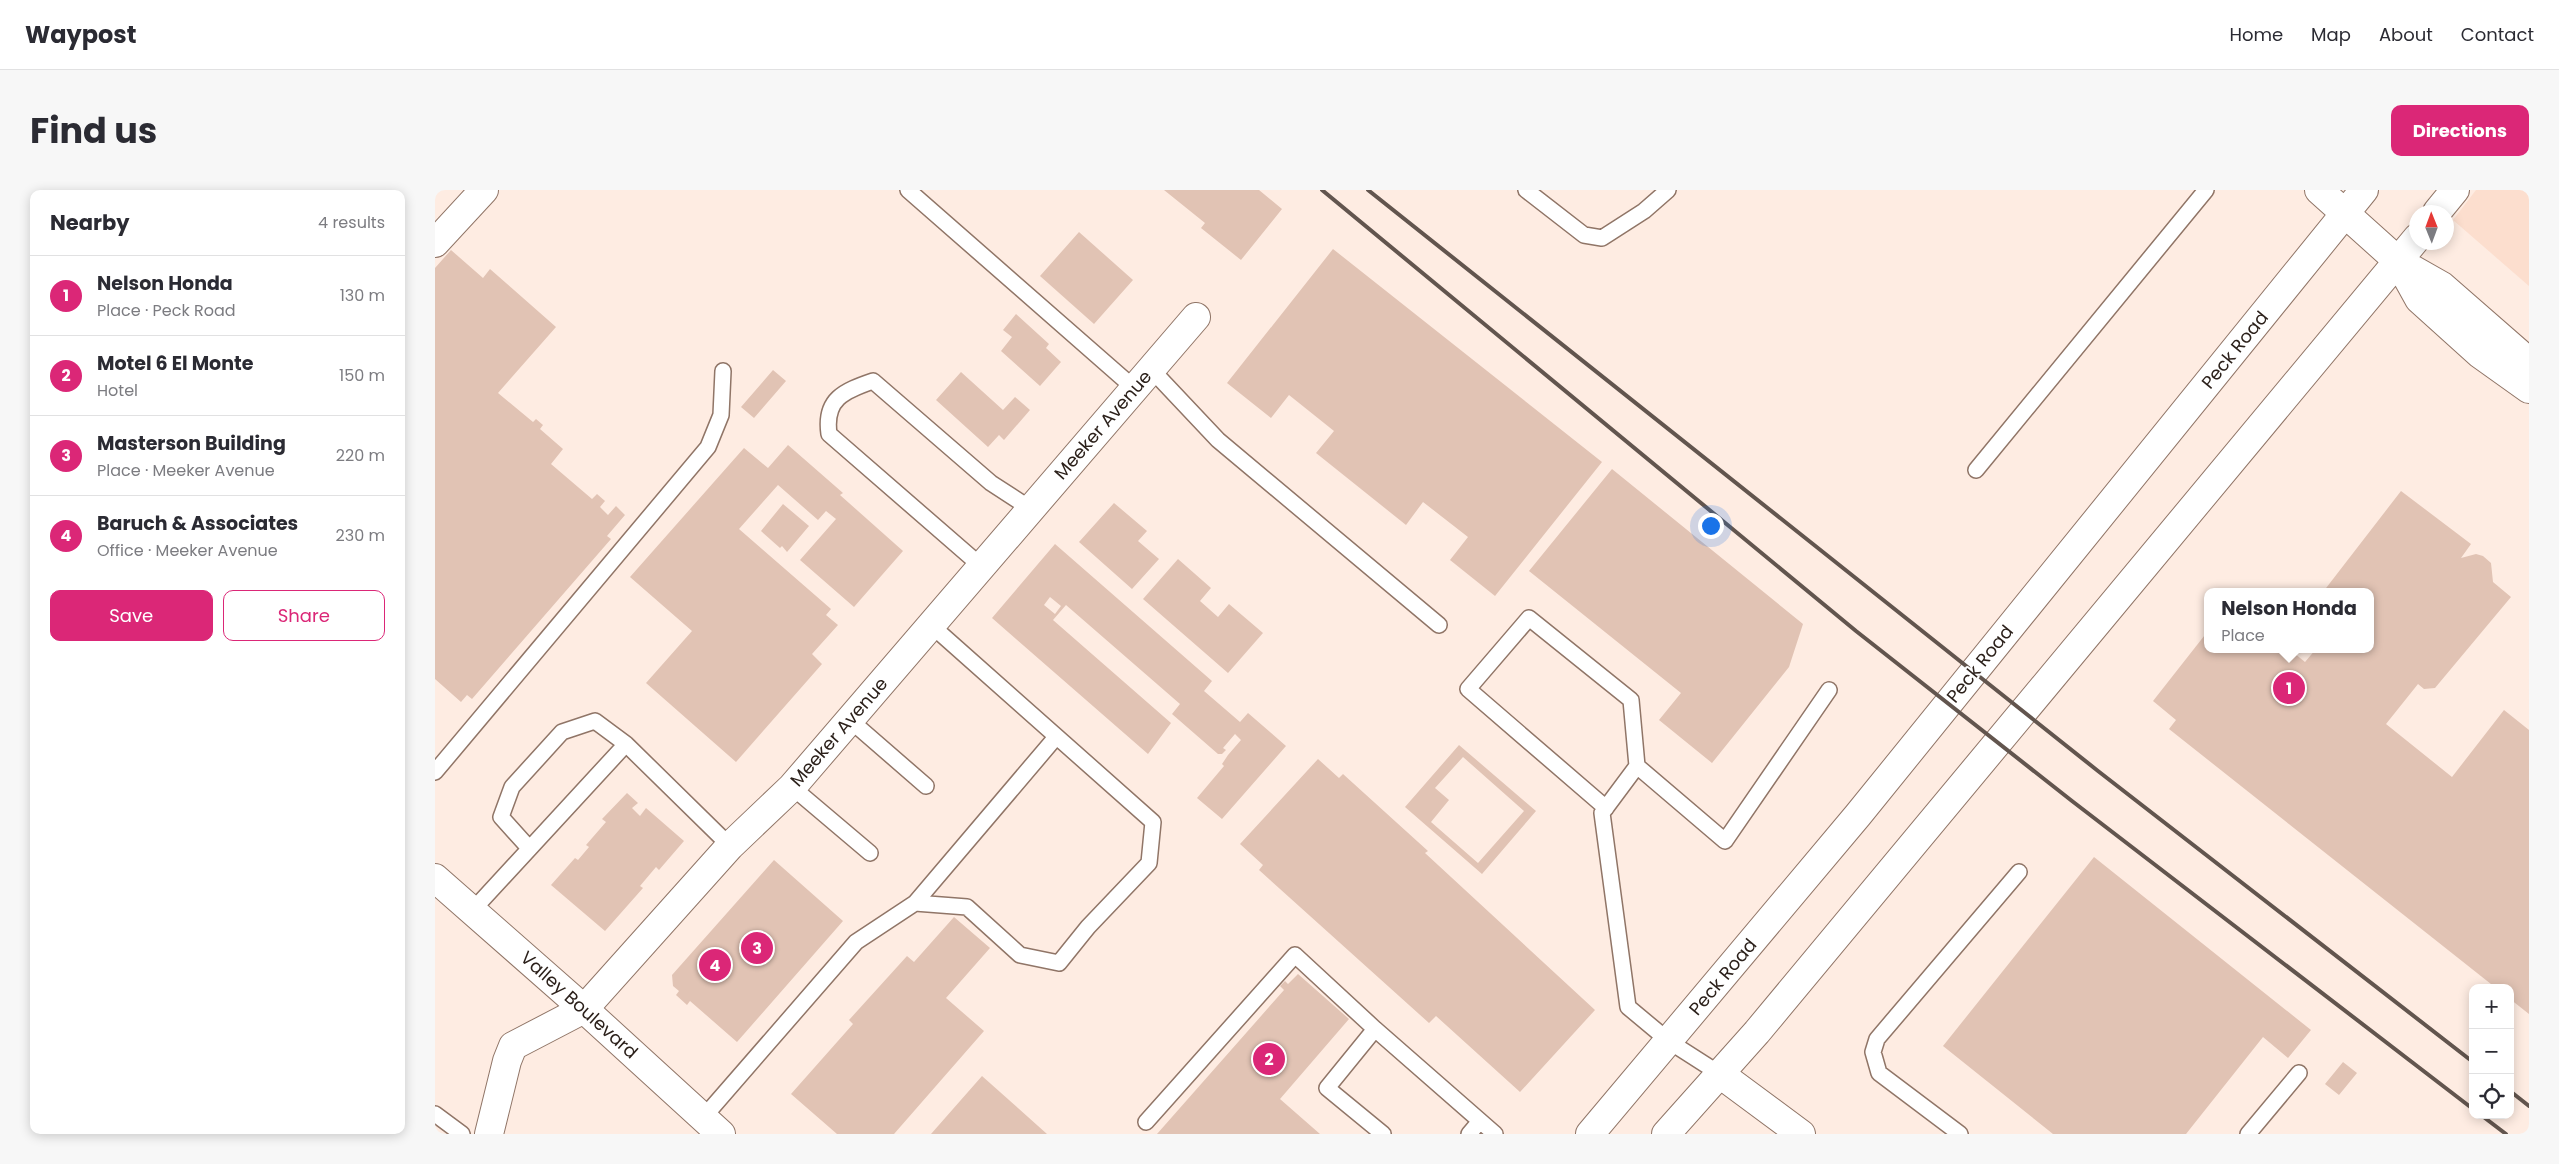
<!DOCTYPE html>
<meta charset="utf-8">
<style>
:root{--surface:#fff;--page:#f7f7f7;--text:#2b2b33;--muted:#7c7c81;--line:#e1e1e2;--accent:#db2777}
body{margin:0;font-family:Poppins,sans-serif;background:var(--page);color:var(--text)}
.controls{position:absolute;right:15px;bottom:15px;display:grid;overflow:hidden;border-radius:10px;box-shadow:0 2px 12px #0003}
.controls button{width:45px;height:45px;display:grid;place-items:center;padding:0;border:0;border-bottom:1px solid var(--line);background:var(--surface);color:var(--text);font:25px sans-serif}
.compass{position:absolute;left:1974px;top:15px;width:45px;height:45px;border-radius:50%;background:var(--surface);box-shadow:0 2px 12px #0003;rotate:359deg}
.you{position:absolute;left:1275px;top:335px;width:18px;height:18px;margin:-12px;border:4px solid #fff;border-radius:50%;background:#1a73e8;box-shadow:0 0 0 8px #1a73e833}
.badge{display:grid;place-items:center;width:32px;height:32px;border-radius:50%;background:var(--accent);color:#fff;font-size:16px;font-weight:700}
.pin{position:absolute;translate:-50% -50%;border:2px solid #fff;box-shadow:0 1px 5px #0006}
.popup{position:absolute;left:1769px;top:398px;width:170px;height:65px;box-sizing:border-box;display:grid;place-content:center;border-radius:10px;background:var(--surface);filter:drop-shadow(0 1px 4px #0005);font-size:16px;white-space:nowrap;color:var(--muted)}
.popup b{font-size:19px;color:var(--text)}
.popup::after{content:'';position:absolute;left:50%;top:100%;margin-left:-10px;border:10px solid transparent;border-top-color:var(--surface)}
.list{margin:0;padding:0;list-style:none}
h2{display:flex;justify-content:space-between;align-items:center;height:65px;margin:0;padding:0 20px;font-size:21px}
h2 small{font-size:16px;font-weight:400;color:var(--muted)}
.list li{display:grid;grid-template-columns:32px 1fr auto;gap:15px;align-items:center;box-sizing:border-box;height:80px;padding:0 20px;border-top:1px solid var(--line)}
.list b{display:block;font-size:19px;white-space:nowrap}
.list p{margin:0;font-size:16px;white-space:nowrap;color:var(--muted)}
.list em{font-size:16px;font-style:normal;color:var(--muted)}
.actions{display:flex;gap:10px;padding:15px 20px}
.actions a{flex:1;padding:11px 0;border:1px solid var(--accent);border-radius:10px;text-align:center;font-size:18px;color:var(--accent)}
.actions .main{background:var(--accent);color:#fff}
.icon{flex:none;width:28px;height:28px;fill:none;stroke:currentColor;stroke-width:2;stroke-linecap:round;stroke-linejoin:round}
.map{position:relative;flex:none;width:2094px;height:944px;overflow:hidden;border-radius:10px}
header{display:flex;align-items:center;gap:30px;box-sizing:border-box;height:70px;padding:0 25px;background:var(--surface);border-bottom:1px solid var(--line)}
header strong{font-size:24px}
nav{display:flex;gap:28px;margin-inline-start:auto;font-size:18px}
.intro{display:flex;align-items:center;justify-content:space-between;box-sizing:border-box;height:120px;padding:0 30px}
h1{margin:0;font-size:35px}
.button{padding:12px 22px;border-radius:10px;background:var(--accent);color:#fff;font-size:18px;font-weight:700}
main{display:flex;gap:30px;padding:0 30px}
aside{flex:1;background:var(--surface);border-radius:10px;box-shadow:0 2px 12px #0003}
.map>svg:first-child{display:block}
</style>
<header>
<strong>Waypost</strong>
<nav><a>Home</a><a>Map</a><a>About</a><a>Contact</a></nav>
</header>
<div class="intro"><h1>Find us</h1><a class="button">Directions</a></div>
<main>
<aside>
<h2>Nearby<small>4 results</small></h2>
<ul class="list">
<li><span class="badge">1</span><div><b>Nelson Honda</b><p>Place · Peck Road</p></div><em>130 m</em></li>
<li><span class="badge">2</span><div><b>Motel 6 El Monte</b><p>Hotel</p></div><em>150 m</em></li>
<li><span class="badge">3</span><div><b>Masterson Building</b><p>Place · Meeker Avenue</p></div><em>220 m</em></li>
<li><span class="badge">4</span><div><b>Baruch &amp; Associates</b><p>Office · Meeker Avenue</p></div><em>230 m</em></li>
</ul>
<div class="actions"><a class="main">Save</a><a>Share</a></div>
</aside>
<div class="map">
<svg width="2094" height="944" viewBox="0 0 2094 944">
<rect width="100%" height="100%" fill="#feece2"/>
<path fill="#fcdece" d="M 2041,0 L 2094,0 L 2094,96 L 2018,30 Z"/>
<path fill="#e1c3b4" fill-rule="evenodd" d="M 729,0 L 824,0 L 847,19 L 806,70 L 766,38 L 770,33 Z
M 644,42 L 698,90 L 659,134 L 605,86 Z
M 898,59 L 1167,272 L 1060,406 L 1015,370 L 1033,347 L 988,312 L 971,335 L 881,263 L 899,241 L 854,205 L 836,228 L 792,193 Z
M 16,60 L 48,88 L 55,79 L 121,137 L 63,203 L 98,232 L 101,229 L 108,235 L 105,239 L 128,259 L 116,274 L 157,309 L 162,304 L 170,311 L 165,317 L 173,325 L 181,316 L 190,325 L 172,346 L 176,349 L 37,509 L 32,505 L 26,512 L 0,489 L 0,78 Z
M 581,124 L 614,154 L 611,158 L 626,172 L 605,196 L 566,161 L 577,147 L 568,140 Z
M 338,180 L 351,191 L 319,228 L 306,217 Z
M 526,182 L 568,220 L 580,207 L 595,220 L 569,250 L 564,245 L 553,257 L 501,210 Z
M 353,255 L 408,303 L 405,305 L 468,361 L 419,417 L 365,370 L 401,329 L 391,321 L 383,330 L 343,295 L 304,339 L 396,419 L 391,425 L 403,435 L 377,464 L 387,474 L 301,572 L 211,493 L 257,441 L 195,387 L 309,258 L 333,278 Z
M 1177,279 L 1368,434 L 1354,477 L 1277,573 L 1224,530 L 1246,503 L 1094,381 Z
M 1966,301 L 2036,354 L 2026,368 L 2041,364 L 2048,366 L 2056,373 L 2058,392 L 2076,407 L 2000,498 L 1989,499 L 1983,494 L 1951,534 L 2017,587 L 2069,520 L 2094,540 L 2094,824 L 2075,809 L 2075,798 L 2061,798 L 1734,539 L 1741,530 L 1718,511 L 1773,441 L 1773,459 L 1854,459 L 1870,472 L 1881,459 L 1935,459 L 1935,402 L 1888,402 Z
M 679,313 L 712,341 L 703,351 L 724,369 L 697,399 L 644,352 Z
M 348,314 L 374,336 L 352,362 L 347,356 L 345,358 L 326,341 Z
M 620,354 L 777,491 L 769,501 L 805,532 L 813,523 L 851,556 L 787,629 L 762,608 L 789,576 L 787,574 L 793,565 L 806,550 L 800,544 L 788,558 L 791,560 L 787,564 L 783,564 L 737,524 L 745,514 L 631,415 L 618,430 L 736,533 L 713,564 L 557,428 ZM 615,407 L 626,416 L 620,424 L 609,415 Z
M 743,369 L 776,398 L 765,411 L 783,427 L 794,414 L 828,443 L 793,483 L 708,409 Z
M 1024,555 L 1101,621 L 1047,684 L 970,617 ZM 1028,567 L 1089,621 L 1043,673 L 996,632 L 1014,610 L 1000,598 Z
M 883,569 L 904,588 L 908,584 L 993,661 L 990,663 L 1160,820 L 1085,902 L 1001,826 L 994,833 L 824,680 L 828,675 L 805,654 Z
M 192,603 L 203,613 L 197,618 L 205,626 L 211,618 L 249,651 L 224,680 L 221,677 L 205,696 L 208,698 L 170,741 L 116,695 L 140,668 L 143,670 L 154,657 L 151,655 L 171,632 L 167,629 Z
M 1659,667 L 1876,840 L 1853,868 L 1828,847 L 1751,944 L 1618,944 L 1508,856 Z
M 339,670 L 408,731 L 302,852 L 255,811 L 252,815 L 241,805 L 244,801 L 238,796 L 237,785 Z
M 519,727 L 555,758 L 511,808 L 549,841 L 459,944 L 402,944 L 356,904 L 418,834 L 414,830 L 472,766 L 479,772 Z
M 863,784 L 914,829 L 845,909 L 885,944 L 722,944 L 849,800 L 845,796 L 850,791 L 853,794 Z
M 1908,872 L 1922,883 L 1904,905 L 1890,894 Z
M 547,886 L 612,944 L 496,944 Z"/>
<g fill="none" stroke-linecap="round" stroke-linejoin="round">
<defs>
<path id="lane" d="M 473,0 L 699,198
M 1091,0 L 1149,45 L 1167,48 L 1209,21 L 1233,0
M 716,179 L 783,250 L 1004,435
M 1541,280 L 1771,0
M 546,376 L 394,244 C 389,209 409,201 438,191 L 556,293 L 596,319
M 415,530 L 491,596
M 0,582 L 273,257 L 286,225 L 288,181
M 357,597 L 435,663
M 1171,618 L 1033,499 L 1094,428 L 1196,510 L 1202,576
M 94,658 L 66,627 L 77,597 L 127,542 L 160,531 L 191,554 L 295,656
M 480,713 L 532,717 L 585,765 L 624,773 L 653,737 L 714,673 L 718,632 L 496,435
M 37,721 L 191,554
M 940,839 L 892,898 L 948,944
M 1285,884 L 1235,852 L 1193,817 L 1167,623 L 1202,576 L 1290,651 L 1394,500
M 0,924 L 27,944
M 268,928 L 421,752 L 480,713 L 621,547
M 711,932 L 860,765 L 940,839 L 1060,944
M 1034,944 L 1045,931
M 1525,944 L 1444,883 L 1438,862 L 1442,849 L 1584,682
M 1813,944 L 1864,883"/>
<path id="street" d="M 0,53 L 49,0
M 149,819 L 295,656 L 357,597 L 761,127
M 1285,884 L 1366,944"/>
<path id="secondary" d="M 1884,0 L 1963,71 L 2007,96 L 2094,172
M 2002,22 L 2020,0
M 1963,71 L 1984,109 L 2045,164 L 2094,199
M 54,944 L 72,871 L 78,856 L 149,819
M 1155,944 L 1423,625 L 1929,0
M 1231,944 L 1322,842 L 1982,48"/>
<path id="primary" d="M 0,688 L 149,819 L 286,944"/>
</defs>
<use href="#lane" stroke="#907567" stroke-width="18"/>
<use href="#street" stroke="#907567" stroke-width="30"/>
<use href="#secondary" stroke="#907567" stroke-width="30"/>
<use href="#primary" stroke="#907567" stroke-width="30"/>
<use href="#lane" stroke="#fff" stroke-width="15"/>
<use href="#street" stroke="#fff" stroke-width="28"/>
<use href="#secondary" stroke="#fff" stroke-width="28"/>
<use href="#primary" stroke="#fff" stroke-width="28"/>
<path stroke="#62554e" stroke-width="4" d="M 887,0 L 1421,441 L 1637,611 L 2038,919
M 933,0 L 1663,581 L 2038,872
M 2075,901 L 2094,916
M 2046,925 L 2071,944"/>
</g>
<g text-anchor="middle" stroke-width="4" stroke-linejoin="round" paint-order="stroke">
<g font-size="18" fill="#2c211b" stroke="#fff">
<text transform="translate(1800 160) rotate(-51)" y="6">Peck Road</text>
<text transform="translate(668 235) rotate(-49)" y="6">Meeker Avenue</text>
<text transform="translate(1545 474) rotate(-51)" y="6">Peck Road</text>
<text transform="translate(404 542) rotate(-49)" y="6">Meeker Avenue</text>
<text transform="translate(1288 787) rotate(-50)" y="6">Peck Road</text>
<text transform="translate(144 815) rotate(42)" y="6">Valley Boulevard</text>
</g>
</g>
</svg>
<div class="controls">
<button>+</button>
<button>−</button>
<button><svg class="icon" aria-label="locate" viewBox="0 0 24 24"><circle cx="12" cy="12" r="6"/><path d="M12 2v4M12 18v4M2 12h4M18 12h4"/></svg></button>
</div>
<svg class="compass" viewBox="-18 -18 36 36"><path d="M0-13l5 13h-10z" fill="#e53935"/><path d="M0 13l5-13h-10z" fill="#7c7c81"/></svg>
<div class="you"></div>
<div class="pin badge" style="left:1854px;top:498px">1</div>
<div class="popup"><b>Nelson Honda</b>Place</div>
<div class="pin badge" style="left:834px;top:869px">2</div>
<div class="pin badge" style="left:322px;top:758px">3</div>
<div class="pin badge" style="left:280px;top:775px">4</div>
</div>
</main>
